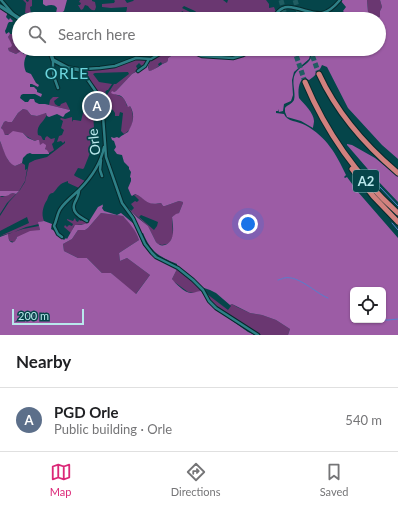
<!DOCTYPE html>
<meta charset="utf-8">
<style>
:root{--surface:#fff;--page:#f6f6f6;--text:#202124;--muted:#757577;--line:#e0e0e0;--accent:#db2777}
body{margin:0;font-family:Lato,sans-serif;background:var(--page);color:var(--text)}
.controls{position:absolute;right:12px;bottom:12px;display:grid;overflow:hidden;border-radius:6px;box-shadow:0 1px 3px #0004}
.controls button{width:36px;height:36px;display:grid;place-items:center;padding:0;border:0;border-bottom:1px solid var(--line);background:var(--surface);color:var(--text);font:20px sans-serif}
.scale{position:absolute;left:12px;bottom:10px;width:72px;box-sizing:border-box;padding-left:4px;border:2px solid #b9e8ec;border-top:0;font-size:11px;line-height:14px;white-space:nowrap;color:#b9e8ec;-webkit-text-stroke:3px #05454a;paint-order:stroke}
.you{position:absolute;left:248px;top:224px;width:14px;height:14px;margin:-10px;border:3px solid #fff;border-radius:50%;background:#1a73e8;box-shadow:0 0 0 6px #1a73e833}
.badge{display:grid;place-items:center;width:26px;height:26px;border-radius:50%;background:var(--accent);color:#fff;font-size:13px;font-weight:700}
.pin{position:absolute;translate:-50% -50%;border:2px solid #fff;box-shadow:0 1px 4px #0006}
.list{margin:0;padding:0;list-style:none}
h2{display:flex;justify-content:space-between;align-items:center;height:52px;margin:0;padding:0 16px;font-size:17px}
h2 small{font-size:13px;font-weight:400;color:var(--muted)}
.list li{display:grid;grid-template-columns:26px 1fr auto;gap:12px;align-items:center;box-sizing:border-box;height:64px;padding:0 16px;border-top:1px solid var(--line)}
.list b{display:block;font-size:15px;white-space:nowrap}
.list p{margin:0;font-size:13px;white-space:nowrap;color:var(--muted)}
.list em{font-size:13px;font-style:normal;color:var(--muted)}
.icon{flex:none;width:22px;height:22px;fill:none;stroke:currentColor;stroke-width:2;stroke-linecap:round;stroke-linejoin:round}
.map{position:relative;flex:none;width:398px;height:335px;overflow:hidden}
.search{position:absolute;background:var(--surface);box-shadow:0 1px 3px #0004;left:12px;right:12px;top:12px;height:44px;display:flex;align-items:center;gap:10px;box-sizing:border-box;padding:0 14px;border-radius:22px;color:var(--muted);font-size:15px}
.sheet{height:116px;background:var(--surface)}
nav{display:flex;justify-content:space-around;align-items:center;box-sizing:border-box;height:56px;border-top:1px solid var(--line);background:var(--surface);font-size:11px;color:var(--muted)}
nav a{display:grid;justify-items:center;gap:2px}
nav .on{color:var(--accent)}
.map>svg:first-child{display:block}
</style>
<div class="map">
<svg width="398" height="335" viewBox="0 0 398 335">
<rect width="100%" height="100%" fill="#05454a"/>
<path fill="#6a3771" fill-rule="evenodd" d="M 23,0 L 26,0 L 26,1 L 28,2 L 29,0 L 32,0 L 32,6 L 30,7 L 31,14 L 29,18 L 28,13 L 25,13 L 26,3 Z
M 80,0 L 92,0 L 92,1 L 95,2 L 96,7 L 95,10 C 92,11 90,9 88,6 L 85,5 L 83,9 L 81,10 L 78,5 L 80,5 L 81,3 L 79,2 Z
M 114,0 L 125,0 L 127,3 L 133,1 L 134,0 L 223,0 L 227,3 L 228,0 L 266,0 L 269,4 L 269,8 L 274,7 L 276,12 L 271,19 L 204,19 L 195,11 L 184,6 L 182,8 L 192,13 L 198,19 L 195,19 L 182,11 L 178,19 L 120,19 L 120,17 C 125,15 127,12 127,7 L 111,8 L 102,7 L 102,4 L 114,3 L 115,1 Z
M 367,0 L 380,0 L 382,7 L 380,11 L 380,17 L 367,16 L 367,15 L 368,11 Z
M 117,14 L 117,17 L 114,19 L 94,19 C 99,13 110,14 117,14 Z
M 12,32 L 15,32 L 19,34 L 19,49 L 24,49 L 16,54 L 9,51 L 8,48 L 10,43 L 8,37 L 10,34 L 12,34 Z
M 171,49 L 182,49 L 168,58 L 168,60 L 167,62 L 162,64 L 161,62 L 158,64 L 159,66 C 155,68 154,71 149,71 L 148,69 L 149,65 L 145,65 L 142,66 L 139,63 L 136,66 L 138,70 L 132,74 L 116,91 L 112,93 C 121,97 124,95 127,106 L 130,106 C 135,116 134,129 124,134 L 121,131 L 123,113 L 120,112 L 119,116 L 115,116 L 115,113 L 113,110 L 108,108 L 108,100 L 103,102 C 99,91 86,80 85,70 L 105,69 L 118,66 L 136,59 L 148,60 L 149,62 L 152,60 L 152,59 L 155,58 ZM 128,72 L 129,74 L 116,84 L 114,84 L 105,98 L 104,97 L 106,93 L 105,92 L 107,90 L 108,90 L 112,84 L 99,82 L 93,74 L 95,73 Z
M 189,49 L 208,49 L 209,50 L 217,50 L 217,49 L 245,49 L 241,55 L 233,57 L 201,55 Z
M 53,97 L 59,97 L 54,101 L 55,104 L 58,106 L 60,106 L 61,104 L 66,102 L 70,110 L 49,105 L 50,100 Z
M 23,109 L 27,110 L 31,115 L 37,116 L 45,113 L 47,114 C 44,123 36,124 38,135 L 41,136 L 43,140 L 45,140 L 45,138 L 47,136 L 51,139 L 55,138 L 54,142 L 52,144 L 54,150 L 49,153 L 42,145 L 40,145 L 37,140 L 35,141 C 31,139 27,137 23,133 L 5,135 L 1,128 L 4,122 L 6,121 L 12,122 L 18,113 Z
M 86,112 L 90,113 L 93,112 L 94,128 L 92,144 L 90,153 L 84,168 L 83,169 L 78,168 L 74,175 L 75,176 L 85,181 L 79,188 L 68,183 L 68,181 C 58,184 59,187 53,193 C 52,193 51,193 50,194 C 48,196 48,198 47,200 C 43,206 41,214 44,221 L 39,222 L 39,224 L 26,227 L 14,232 L 0,236 L 29,223 L 27,217 L 0,231 L 0,216 L 9,202 L 20,190 L 25,182 L 29,163 L 35,160 L 47,157 L 65,143 L 65,141 L 63,143 L 61,141 L 57,142 L 59,136 L 62,135 L 64,130 L 61,128 L 63,121 L 60,119 L 61,118 L 65,119 L 72,117 L 72,122 L 73,120 L 75,120 L 81,121 L 83,113 Z
M 0,141 L 8,160 L 15,166 L 22,163 L 25,165 L 25,170 L 27,169 L 25,181 L 19,191 L 0,191 Z
M 13,193 L 16,194 L 7,203 L 0,214 L 0,196 L 2,197 Z
M 133,194 C 146,196 144,206 161,203 L 163,206 L 165,206 L 179,201 L 183,202 L 183,203 L 179,213 L 172,217 L 173,236 L 170,242 L 167,244 L 162,245 L 158,244 L 156,242 L 148,226 L 131,211 L 134,208 L 131,204 L 135,201 L 137,202 L 139,200 ZM 141,215 L 158,222 L 157,226 L 154,230 L 139,217 Z
M 101,213 L 123,216 C 130,223 136,230 139,240 L 119,253 L 120,261 L 127,258 L 150,275 L 135,295 L 111,273 L 102,273 L 87,258 L 78,258 L 64,251 L 63,244 L 72,239 L 78,230 L 85,230 L 88,228 Z
M 75,218 L 76,221 L 78,222 L 79,220 L 81,221 L 83,219 L 87,222 L 86,223 L 87,224 C 82,225 78,224 74,226 L 71,233 L 64,227 L 65,225 L 67,227 L 69,225 L 72,226 L 73,224 L 67,220 L 67,219 L 73,221 Z
M 39,226 L 40,230 L 16,238 L 16,240 L 14,242 L 10,241 L 8,238 L 8,234 L 23,229 Z
M 177,269 L 195,284 L 201,291 L 194,293 L 188,292 L 173,281 L 172,279 Z
M 207,294 L 228,310 L 231,306 L 230,305 L 232,304 L 237,307 L 250,313 L 262,315 L 276,320 L 290,329 L 288,335 L 261,335 L 251,329 L 215,305 L 209,300 L 206,295 Z"/>
<path fill="#9c5ca5" fill-rule="evenodd" d="M 43,0 L 67,0 L 64,11 L 61,13 L 56,13 L 57,8 C 54,4 50,5 46,6 L 43,4 Z
M 342,0 L 367,0 L 368,12 L 367,15 L 367,16 L 380,17 L 380,11 L 382,7 L 380,0 L 398,0 L 398,159 L 382,145 L 348,108 L 327,67 L 322,65 C 319,72 315,76 309,80 L 304,78 C 298,82 298,91 299,98 C 304,104 314,113 314,121 C 314,123 313,127 313,128 L 301,121 L 287,117 L 285,112 L 285,108 C 287,105 292,104 294,100 C 296,92 291,82 295,74 C 298,68 305,66 309,61 C 312,58 312,53 313,49 L 379,49 L 379,19 L 349,19 L 349,18 L 343,11 L 346,7 L 341,1 Z
M 0,7 L 8,12 L 6,17 L 9,20 L 10,18 L 13,21 L 12,22 L 9,22 C 7,24 7,28 5,31 L 6,34 L 9,32 L 10,34 L 8,37 L 12,45 L 11,47 L 8,48 L 9,51 L 16,54 L 24,49 L 25,51 L 23,53 L 23,54 L 26,52 L 27,54 C 24,60 23,65 26,72 L 31,74 L 36,83 L 39,85 L 38,87 L 32,84 L 30,84 L 30,87 L 34,87 L 37,90 L 37,92 L 42,94 L 41,97 L 35,94 L 23,94 L 21,95 L 20,98 L 25,102 L 28,102 L 30,99 L 34,99 L 35,102 L 39,104 L 45,104 L 70,110 L 70,111 L 65,114 L 64,116 L 63,117 L 57,114 L 49,117 L 47,116 L 46,113 L 37,116 L 31,115 L 27,110 L 23,109 L 18,113 L 12,122 L 8,122 L 6,121 L 4,122 L 1,128 L 3,130 L 5,135 L 8,135 L 13,131 L 23,133 L 28,138 L 35,141 L 37,140 L 39,140 L 40,145 L 43,143 L 46,145 L 46,146 L 45,149 L 47,150 L 49,153 L 49,154 L 32,154 L 30,153 L 27,154 L 23,158 L 22,163 L 15,166 C 6,162 4,150 0,141 Z
M 182,49 L 199,56 L 232,59 L 238,58 L 256,49 L 312,49 L 309,59 L 294,72 L 292,80 L 293,95 L 291,101 L 284,104 L 283,111 L 279,112 L 278,109 L 278,111 L 276,111 L 276,113 L 284,114 C 287,122 298,121 305,125 C 327,137 336,154 346,175 L 344,177 L 345,178 L 347,177 L 358,192 L 398,238 L 398,335 L 288,335 L 290,329 L 276,320 L 262,315 L 250,313 L 232,304 L 230,305 L 216,293 L 210,290 L 201,287 L 195,280 L 185,272 L 177,266 L 177,264 C 158,256 151,252 143,233 L 141,233 L 126,208 L 127,207 L 138,218 L 148,226 L 156,242 C 159,245 161,246 165,245 C 176,241 173,226 172,217 L 176,214 L 179,213 L 183,203 L 183,202 L 179,201 L 165,206 L 163,206 L 161,203 C 145,206 147,199 135,194 L 132,196 L 131,195 L 128,188 L 131,181 L 131,178 L 130,177 L 131,172 L 129,169 L 129,167 L 124,162 L 122,155 L 117,154 L 114,150 L 116,147 L 114,141 L 112,140 L 111,137 L 114,138 L 117,137 L 119,138 C 122,135 125,134 128,132 C 129,130 130,128 131,126 C 134,119 134,113 130,106 L 128,107 C 125,101 124,96 118,95 C 111,93 117,96 111,93 L 112,91 L 114,92 L 116,91 L 132,74 L 141,69 L 141,68 L 145,65 L 146,62 L 149,62 L 148,68 L 149,71 C 155,70 161,64 167,62 L 168,60 L 168,58 ZM 353,290 L 383,290 L 383,320 L 353,320 Z
M 347,144 L 352,145 L 375,158 L 398,176 L 398,202 L 379,182 L 347,145 Z
M 0,191 L 19,191 L 16,194 L 13,193 L 10,194 L 9,195 L 6,196 L 0,196 Z
M 102,204 L 103,206 L 102,208 L 104,211 L 117,215 L 121,213 L 134,224 L 143,245 L 149,252 L 159,260 L 177,269 L 172,279 C 175,283 185,293 191,293 C 194,293 198,291 201,291 L 210,304 L 213,307 L 248,332 L 255,335 L 0,335 L 0,237 L 8,234 C 8,243 14,246 17,237 L 30,231 L 40,230 L 38,222 L 44,221 L 52,224 L 51,229 C 56,231 59,236 64,240 L 66,238 L 67,239 L 75,225 L 81,225 L 88,223 L 98,207 L 102,205 ZM 101,213 L 123,216 C 129,223 136,230 139,240 L 119,253 L 120,261 L 127,258 L 150,275 L 136,294 L 111,273 L 102,273 L 87,258 L 78,258 L 64,251 L 63,244 L 72,239 L 78,230 L 85,230 L 88,228 Z"/>
<g fill="none" stroke-linecap="round" stroke-linejoin="round">
<path stroke="#567fce" stroke-width="1" d="M 380,187 L 398,206
M 392,223 L 398,230
M 278,280 C 279,280 284,278 284,278 C 299,275 315,293 328,298
M 381,320 L 388,320 L 398,319"/>
<path stroke="#205d62" stroke-width="5" stroke-dasharray="5 2.5" stroke-linecap="butt" d="M 281,0 L 286,19
M 295,0 L 301,19
M 294,49 L 305,82
M 310,49 L 319,74"/>
<defs>
<path id="street" d="M 1,0 L 13,14
M 272,19 C 275,15 278,10 283,8 C 287,6 291,7 295,8 C 317,13 323,20 340,0
M 168,49 L 151,59 L 136,58 L 115,66 L 100,68 L 85,69 L 81,70 L 101,99 L 102,103 L 106,157 L 122,203 L 133,218 L 145,244 L 152,253 L 156,257 L 178,268 L 193,280 L 203,290 L 209,301 L 216,308 L 258,335
M 186,49 L 202,56 L 233,58 L 243,55 L 254,49
M 53,60 L 53,74 L 58,88
M 138,71 L 145,66 L 149,59
M 101,160 L 100,170 L 102,176
M 79,190 C 79,195 77,198 75,202 C 70,212 80,217 87,221
M 62,237 L 58,234 L 54,226 C 57,220 57,213 61,208 C 66,201 73,196 79,190 C 90,179 101,163 104,147"/>
<path id="secondary" d="M 0,6 L 20,19
M 49,49 L 53,60 L 68,68 L 81,70"/>
<path id="highway" d="M 319,74 C 337,113 366,146 398,173
M 305,82 C 326,132 358,177 398,213
M 352,169 L 373,196 L 398,222"/>
</defs>
<use href="#street" stroke="#06292c" stroke-width="4.5"/>
<use href="#secondary" stroke="#06292c" stroke-width="5.5"/>
<use href="#highway" stroke="#06292c" stroke-width="7"/>
<use href="#street" stroke="#2e8087" stroke-width="2.5"/>
<use href="#secondary" stroke="#2e8087" stroke-width="3.5"/>
<use href="#highway" stroke="#d1817e" stroke-width="5"/>
</g>
<g text-anchor="middle" stroke-width="3.5" stroke-linejoin="round" paint-order="stroke">
<rect fill="#05454a" stroke="#83b7bb" stroke-width="1" x="353" y="170" width="26" height="22" rx="3"/>
<g font-size="13" font-weight="bold" fill="#b9e8ec">
<text x="366" y="186">A2</text>
</g>
<g font-size="14" fill="#b9e8ec" stroke="#05454a">
<text transform="translate(94 142) rotate(-96)" y="5">Orle</text>
</g>
<g font-size="16" letter-spacing="1" fill="#6dd6de" stroke="#05454a">
<text x="67" y="79">ORLE</text>
</g>
</g>
</svg>
<div class="controls">
<button><svg class="icon" aria-label="locate" viewBox="0 0 24 24"><circle cx="12" cy="12" r="6"/><path d="M12 2v4M12 18v4M2 12h4M18 12h4"/></svg></button>
</div>
<div class="scale">200 m</div>
<div class="you"></div>
<div class="pin badge" style="left:97px;top:106px;background:#5c6f8a">A</div>
<div class="search"><svg class="icon" aria-label="search" viewBox="0 0 24 24"><circle cx="10" cy="10" r="6"/><path d="M15 15l6 6"/></svg>Search here</div>
</div>
<section class="sheet">
<h2>Nearby<small></small></h2>
<ul class="list">
<li><span class="badge" style="background:#5c6f8a">A</span><div><b>PGD Orle</b><p>Public building · Orle</p></div><em>540 m</em></li>
</ul>
</section>
<nav>
<a class="on"><svg class="icon" aria-label="map" viewBox="0 0 24 24"><path d="M3 6l6-2 6 2 6-2v14l-6 2-6-2-6 2zM9 4v14M15 6v14"/></svg>Map</a>
<a><svg class="icon" aria-label="directions" viewBox="0 0 24 24"><path d="M12 3l9 9-9 9-9-9zM9 14v-3h6M13 9l2 2-2 2"/></svg>Directions</a>
<a><svg class="icon" aria-label="saved" viewBox="0 0 24 24"><path d="M7 4h10v16l-5-4-5 4z"/></svg>Saved</a>
</nav>
